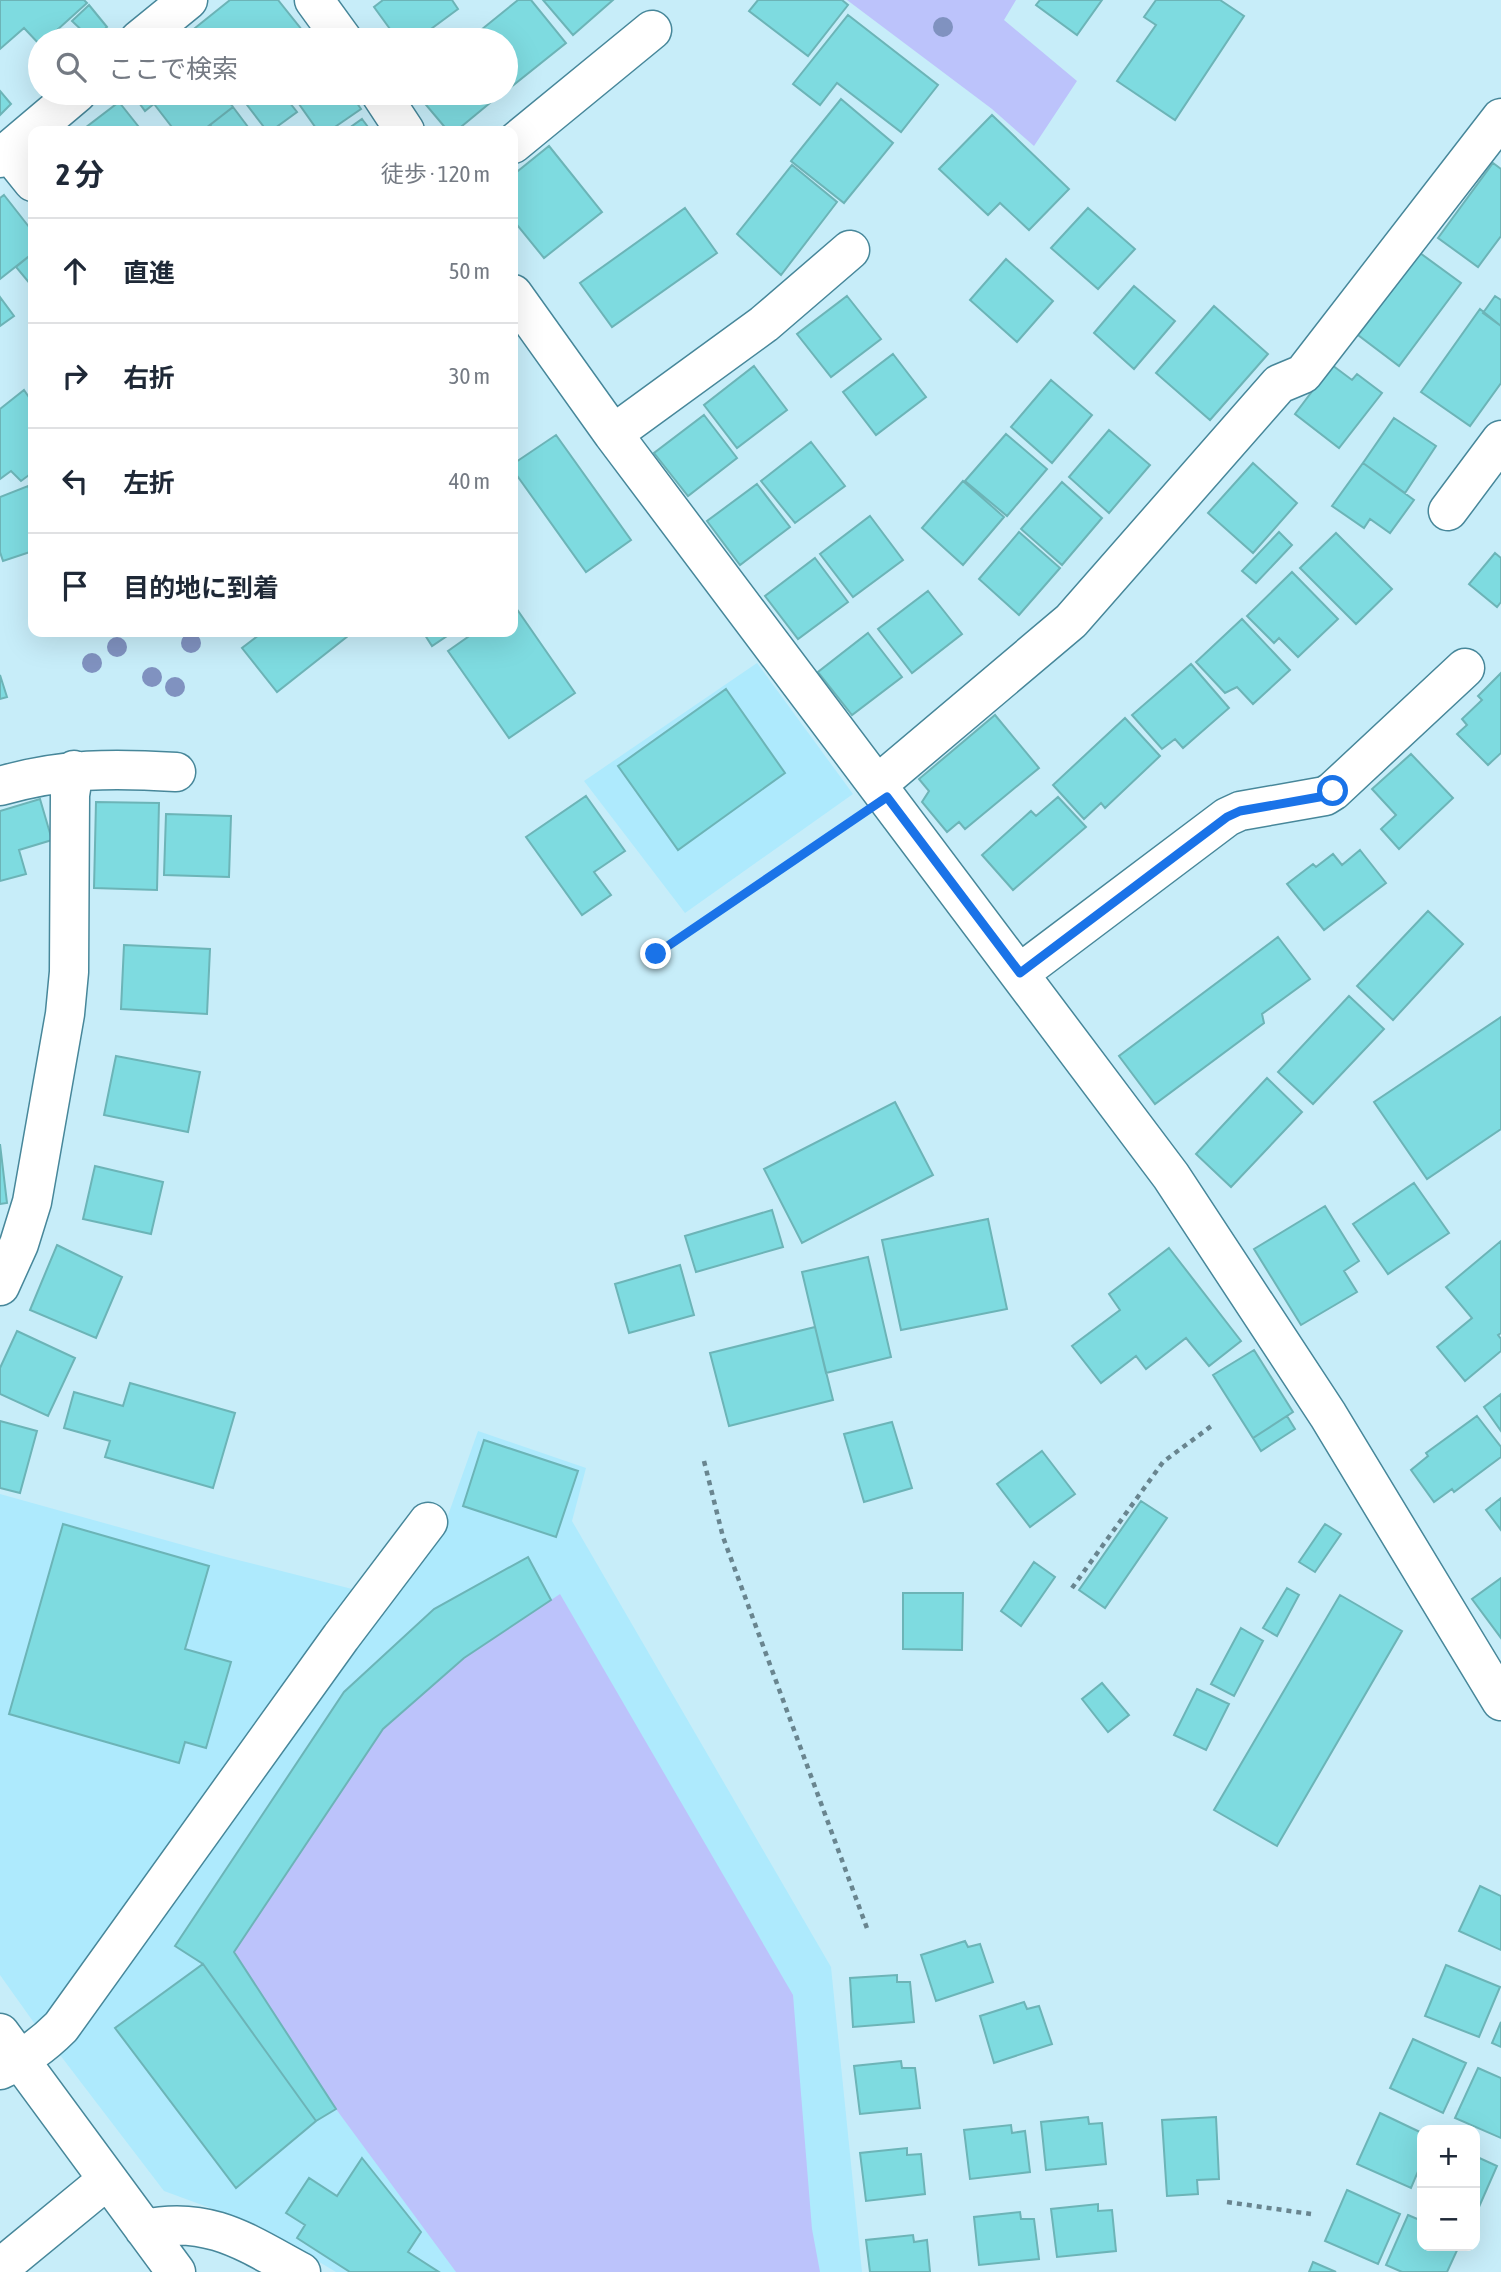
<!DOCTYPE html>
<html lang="ja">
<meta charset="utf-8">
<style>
:root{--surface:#fff;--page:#f2f2f3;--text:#1f2937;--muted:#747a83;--line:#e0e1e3}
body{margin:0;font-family:"Asap Condensed","Noto Sans JP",sans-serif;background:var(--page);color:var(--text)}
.controls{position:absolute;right:21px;bottom:21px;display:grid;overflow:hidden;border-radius:14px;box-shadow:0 7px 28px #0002}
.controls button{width:63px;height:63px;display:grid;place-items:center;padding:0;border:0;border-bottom:2px solid var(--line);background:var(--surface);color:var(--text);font:35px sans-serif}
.stop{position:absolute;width:21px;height:21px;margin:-16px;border:5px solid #1a73e8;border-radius:50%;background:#fff}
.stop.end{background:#1a73e8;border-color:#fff;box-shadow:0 2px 7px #0008}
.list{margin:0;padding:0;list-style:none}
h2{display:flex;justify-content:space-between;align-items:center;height:91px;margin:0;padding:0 28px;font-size:30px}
h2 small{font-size:23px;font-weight:400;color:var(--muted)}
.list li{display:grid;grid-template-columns:46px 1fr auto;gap:21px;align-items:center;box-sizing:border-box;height:105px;padding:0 28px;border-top:2px solid var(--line)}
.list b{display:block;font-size:26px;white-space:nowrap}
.list em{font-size:23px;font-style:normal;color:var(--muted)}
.icon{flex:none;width:38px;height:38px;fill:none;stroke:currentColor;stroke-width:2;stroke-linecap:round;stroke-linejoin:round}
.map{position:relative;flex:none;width:1501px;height:2272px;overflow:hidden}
.search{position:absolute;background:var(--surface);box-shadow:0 7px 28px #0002;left:28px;top:28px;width:490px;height:77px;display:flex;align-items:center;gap:18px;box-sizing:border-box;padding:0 24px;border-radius:38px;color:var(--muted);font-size:26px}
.panel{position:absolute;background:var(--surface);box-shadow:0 7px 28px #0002;left:28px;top:126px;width:490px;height:511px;border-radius:14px}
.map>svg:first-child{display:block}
</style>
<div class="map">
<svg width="1501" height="2272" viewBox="0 0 1501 2272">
<rect width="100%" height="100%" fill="#c7edf9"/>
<path fill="#aeeafd" d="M 757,663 L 853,794 L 685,913 L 584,781 Z
M 478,1431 L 586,1468 L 572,1521 L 831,1967 L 862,2272 L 336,2272 L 257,2225 L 164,2191 L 57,2051 L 446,1521 Z
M 0,1494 L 226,1557 L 356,1590 L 37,2027 L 0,1975 Z"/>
<path fill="#bcc3fb" d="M 847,0 L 1016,0 L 1004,20 L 1077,81 L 1034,146 L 992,109 Z
M 560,1594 L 793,1995 L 812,2229 L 820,2272 L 456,2272 L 336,2109 L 234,1952 L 383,1729 L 464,1658 Z"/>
<path fill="#7edbe0" stroke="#6cb4b7" stroke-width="2" d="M 0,0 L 84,0 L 87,3 L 46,40 L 40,40 L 40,45 L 24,28 L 0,49 Z
M 230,0 L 278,0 L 310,40 L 189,40 L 185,36 Z
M 383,0 L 452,0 L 458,9 L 416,40 L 398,40 L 374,7 Z
M 518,0 L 531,0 L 566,43 L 511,87 L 506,80 L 506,40 L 473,40 L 471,38 Z
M 543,0 L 613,0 L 573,35 Z
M 758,0 L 842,0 L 848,5 L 808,56 L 749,11 Z
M 1040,0 L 1102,0 L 1077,35 L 1036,5 Z
M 1156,0 L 1220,0 L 1244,16 L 1175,120 L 1117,81 L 1156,25 L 1144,17 Z
M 89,5 L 107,27 L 92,40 L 72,21 Z
M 848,15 L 938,85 L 901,132 L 837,83 L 820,105 L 793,84 Z
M 0,91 L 11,104 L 0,115 Z
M 132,93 L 160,93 L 151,100 L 155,103 L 145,111 Z
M 160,93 L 222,93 L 233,107 L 202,131 L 175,131 L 151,100 Z
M 231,93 L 252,93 L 239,103 Z
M 255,93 L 282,93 L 297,112 L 271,131 L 267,131 L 244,101 Z
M 316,93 L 350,93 L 361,109 L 329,131 L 318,131 L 299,104 Z
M 416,93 L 502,93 L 456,131 L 448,131 Z
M 841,99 L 893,143 L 844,203 L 791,161 Z
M 119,102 L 142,131 L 81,131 Z
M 233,107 L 251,131 L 215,131 L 210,125 Z
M 992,115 L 1069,189 L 1029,230 L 1000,203 L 988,215 L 939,169 Z
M 362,119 L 371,131 L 345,131 Z
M 549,146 L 602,212 L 544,258 L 513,220 L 513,175 Z
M 1493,163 L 1501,169 L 1501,236 L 1478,267 L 1438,238 Z
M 792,165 L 837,202 L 781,275 L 737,234 Z
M 4,195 L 33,232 L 33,253 L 0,279 L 0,198 Z
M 685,208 L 717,253 L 612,327 L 580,283 Z
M 1088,208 L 1135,249 L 1098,289 L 1051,248 Z
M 33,253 L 33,283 L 31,285 L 16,267 Z
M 1420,253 L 1461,283 L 1399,366 L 1358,335 Z
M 1006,259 L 1053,301 L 1017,342 L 970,300 Z
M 1134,286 L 1175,321 L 1134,369 L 1094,333 Z
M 847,296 L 881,339 L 831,377 L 797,334 Z
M 1495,296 L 1501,300 L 1501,326 L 1483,313 Z
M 0,297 L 14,316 L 0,326 Z
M 1214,306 L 1268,354 L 1210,420 L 1156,373 Z
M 1480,309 L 1501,326 L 1501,383 L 1470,426 L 1421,392 Z
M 893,354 L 926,397 L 876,435 L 843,392 Z
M 1332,365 L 1352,380 L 1357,374 L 1382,393 L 1339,448 L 1295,414 Z
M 754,366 L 787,410 L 737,448 L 704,405 Z
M 1051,380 L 1092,415 L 1052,463 L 1011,427 Z
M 24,390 L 33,403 L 33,472 L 21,481 L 11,471 L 0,479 L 0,409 Z
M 704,415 L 737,458 L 688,496 L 654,453 Z
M 1394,418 L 1436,446 L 1405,493 L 1363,463 Z
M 1109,430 L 1150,465 L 1109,513 L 1069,477 Z
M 1006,434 L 1047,469 L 1007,516 L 965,481 Z
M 556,435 L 631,540 L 586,572 L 513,470 L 513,464 Z
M 811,442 L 845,486 L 795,523 L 761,481 Z
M 1253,463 L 1297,503 L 1253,553 L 1208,513 Z
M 1363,463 L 1414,500 L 1390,533 L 1370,519 L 1364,528 L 1332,506 Z
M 963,481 L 1004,517 L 963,565 L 922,528 Z
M 1062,482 L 1102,518 L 1062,565 L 1021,529 Z
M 757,484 L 790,527 L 740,565 L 707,521 Z
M 28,486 L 33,499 L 33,551 L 3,561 L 0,552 L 0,497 Z
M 870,516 L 903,560 L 853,597 L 820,554 Z
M 1019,532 L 1060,568 L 1019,615 L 979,579 Z
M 1279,532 L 1292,545 L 1256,583 L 1242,571 Z
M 1336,533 L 1392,589 L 1356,624 L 1300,568 Z
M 1495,553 L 1501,558 L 1501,602 L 1497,607 L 1469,584 Z
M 815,558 L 848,602 L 798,639 L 765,596 Z
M 1292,572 L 1338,619 L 1298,657 L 1279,638 L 1274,643 L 1247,616 Z
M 928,591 L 962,634 L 912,673 L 878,629 Z
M 514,605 L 575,693 L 509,738 L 448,651 L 475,632 L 513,632 Z
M 1242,619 L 1290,670 L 1253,704 L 1237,687 L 1225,693 L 1196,662 Z
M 263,632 L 353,632 L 277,692 L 242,648 Z
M 423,632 L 453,632 L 432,646 Z
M 868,633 L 902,677 L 852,715 L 818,672 Z
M 1191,664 L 1229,708 L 1183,748 L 1175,739 L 1162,749 L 1132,715 Z
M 1501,673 L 1501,753 L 1488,765 L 1457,734 L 1467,725 L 1462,719 L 1482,700 L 1478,696 Z
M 0,675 L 7,697 L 0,699 Z
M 726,689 L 785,773 L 678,850 L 618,766 Z
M 995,715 L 1039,768 L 965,829 L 959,822 L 947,832 L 922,802 L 929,791 L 919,779 Z
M 1125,718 L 1160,756 L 1105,808 L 1101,803 L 1084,819 L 1053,785 Z
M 1411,754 L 1453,798 L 1399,849 L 1381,829 L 1396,815 L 1372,789 Z
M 586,796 L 625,851 L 594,872 L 611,895 L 582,915 L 526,837 Z
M 1058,797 L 1086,827 L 1013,890 L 982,855 L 1031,811 L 1036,816 Z
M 40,799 L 52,840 L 19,850 L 26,874 L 0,881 L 0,811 Z
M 96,802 L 159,803 L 157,890 L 94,888 Z
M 166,814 L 231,816 L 229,877 L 164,875 Z
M 1360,850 L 1386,883 L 1324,930 L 1287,884 L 1313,864 L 1316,867 L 1333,854 L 1342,865 Z
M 1428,911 L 1463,944 L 1393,1020 L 1357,986 Z
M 1278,937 L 1310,979 L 1262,1014 L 1264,1023 L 1155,1104 L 1119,1056 Z
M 124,945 L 210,949 L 207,1014 L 121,1009 Z
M 1349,996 L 1384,1029 L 1313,1104 L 1278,1072 Z
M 1501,1017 L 1501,1129 L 1427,1179 L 1374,1102 Z
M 116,1056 L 200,1072 L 188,1132 L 104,1115 Z
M 1267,1078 L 1302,1112 L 1231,1187 L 1196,1154 Z
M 895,1102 L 933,1175 L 802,1243 L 764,1169 Z
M 0,1144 L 7,1203 L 0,1204 Z
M 95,1166 L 163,1182 L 151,1234 L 83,1219 Z
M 1414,1183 L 1449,1233 L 1388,1274 L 1353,1224 Z
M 1325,1206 L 1359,1261 L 1344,1271 L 1357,1292 L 1301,1325 L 1254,1249 Z
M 772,1210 L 783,1247 L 696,1272 L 685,1236 Z
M 988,1219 L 1007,1309 L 901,1330 L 882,1240 Z
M 1501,1241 L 1501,1333 L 1498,1335 L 1501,1339 L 1501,1351 L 1465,1381 L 1437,1347 L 1472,1318 L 1446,1287 Z
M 57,1245 L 122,1277 L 96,1338 L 30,1310 Z
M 1169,1248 L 1241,1341 L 1209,1366 L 1186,1338 L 1146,1369 L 1136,1356 L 1101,1383 L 1072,1346 L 1120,1310 L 1109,1294 Z
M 868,1257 L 891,1357 L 826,1373 L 802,1272 Z
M 680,1265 L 694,1315 L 629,1333 L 615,1284 Z
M 815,1327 L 833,1400 L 729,1426 L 710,1353 Z
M 17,1331 L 75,1358 L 48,1416 L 0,1394 L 0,1368 Z
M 1254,1350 L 1293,1412 L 1253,1438 L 1213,1375 Z
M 130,1383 L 235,1413 L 213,1488 L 105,1457 L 110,1441 L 64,1428 L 74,1392 L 123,1406 Z
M 1501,1394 L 1501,1431 L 1484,1407 Z
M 1287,1416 L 1295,1429 L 1261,1451 L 1253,1438 Z
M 1477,1416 L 1501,1447 L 1501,1457 L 1454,1492 L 1452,1489 L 1434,1502 L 1411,1470 L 1428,1456 L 1426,1453 Z
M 0,1421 L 37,1431 L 20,1493 L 0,1488 Z
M 892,1422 L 912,1488 L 864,1502 L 844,1434 Z
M 484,1440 L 578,1471 L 556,1537 L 463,1506 Z
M 1042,1451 L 1075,1494 L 1030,1527 L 997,1484 Z
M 1501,1498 L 1501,1530 L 1486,1510 Z
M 1141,1501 L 1167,1518 L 1105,1608 L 1079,1590 Z
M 63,1524 L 209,1566 L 185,1649 L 231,1662 L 206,1748 L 185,1742 L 179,1763 L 9,1714 Z
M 1325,1524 L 1341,1534 L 1315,1572 L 1299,1562 Z
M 528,1557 L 551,1600 L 464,1658 L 383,1729 L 234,1952 L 336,2109 L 316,2121 L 203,1964 L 175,1946 L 344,1692 L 434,1609 Z
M 1034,1562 L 1055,1577 L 1021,1626 L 1001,1611 Z
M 1501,1578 L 1501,1638 L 1472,1599 Z
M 1287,1588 L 1299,1595 L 1277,1636 L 1263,1628 Z
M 903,1593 L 963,1593 L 962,1650 L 903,1649 Z
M 1340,1595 L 1402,1631 L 1277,1846 L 1214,1810 Z
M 1241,1628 L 1263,1641 L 1234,1696 L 1211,1684 Z
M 1102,1683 L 1129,1715 L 1108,1732 L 1082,1699 Z
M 1197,1689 L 1229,1704 L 1206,1750 L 1174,1735 Z
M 1480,1886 L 1501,1896 L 1501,1950 L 1459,1931 Z
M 965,1941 L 968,1947 L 980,1944 L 993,1982 L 936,2001 L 921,1955 Z
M 203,1964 L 316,2121 L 236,2188 L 115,2028 Z
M 1446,1965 L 1500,1987 L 1479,2037 L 1425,2016 Z
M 897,1975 L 897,1982 L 910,1982 L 914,2022 L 853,2027 L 850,1978 Z
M 1024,2002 L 1027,2009 L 1039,2006 L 1052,2044 L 994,2063 L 980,2016 Z
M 1501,2022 L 1501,2047 L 1492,2043 Z
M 1413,2039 L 1466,2063 L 1443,2113 L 1390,2088 Z
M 901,2061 L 902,2068 L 915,2068 L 920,2108 L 860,2114 L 854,2066 Z
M 1478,2068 L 1501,2078 L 1501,2138 L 1455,2118 Z
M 1380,2113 L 1422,2133 L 1422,2162 L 1411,2188 L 1357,2164 Z
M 1088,2117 L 1089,2124 L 1102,2123 L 1106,2164 L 1046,2170 L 1041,2122 Z
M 1216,2117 L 1219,2179 L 1197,2180 L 1198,2194 L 1167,2196 L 1162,2120 Z
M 1011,2125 L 1012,2133 L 1025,2131 L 1030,2172 L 970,2179 L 964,2130 Z
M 907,2148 L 907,2155 L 921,2154 L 925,2194 L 866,2201 L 860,2153 Z
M 1475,2156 L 1497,2166 L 1475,2216 Z
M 362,2158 L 421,2232 L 408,2252 L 439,2272 L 350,2272 L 297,2238 L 305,2225 L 286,2213 L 309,2178 L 337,2196 Z
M 1347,2190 L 1400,2214 L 1378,2264 L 1325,2241 Z
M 1098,2204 L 1098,2211 L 1112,2210 L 1116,2251 L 1057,2257 L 1051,2209 Z
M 1020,2212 L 1021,2219 L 1034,2219 L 1039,2259 L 979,2265 L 974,2217 Z
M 1408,2215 L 1422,2221 L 1422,2246 L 1459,2246 L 1447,2272 L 1402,2272 L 1386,2265 Z
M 913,2235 L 914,2242 L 927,2240 L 930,2272 L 870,2272 L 866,2240 Z
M 1313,2262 L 1336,2272 L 1309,2272 Z"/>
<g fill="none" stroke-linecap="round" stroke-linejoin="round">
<defs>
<path id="minor" d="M 314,0 L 343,40
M 139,40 L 188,0
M 380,93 L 405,131
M 513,144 L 652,30
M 8,151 L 33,182
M 0,158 L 77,93
M 513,294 L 613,434 L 1171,1176 L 1328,1415 L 1501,1701
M 613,434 L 764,324 L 850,250
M 1448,511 L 1501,440
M 878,784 L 1071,621 L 1279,384 L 1303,374 L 1501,118
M 0,786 C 63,768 112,768 176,772
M 1020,973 L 1227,817 L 1240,811 L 1325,796 L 1333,791 L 1465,668
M 0,1286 L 19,1244 L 32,1202 L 65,1014 L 69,972 L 70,795 L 74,770
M 0,2033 L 176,2272
M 0,2070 C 24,2059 42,2046 61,2027 L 341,1637 L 428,1522
M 144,2229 C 209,2215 247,2243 301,2272
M 0,2268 L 107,2180"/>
</defs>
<use href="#minor" stroke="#47879a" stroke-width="41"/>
<path stroke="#69858f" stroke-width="4.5" stroke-dasharray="5 5" stroke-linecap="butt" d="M 656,954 L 849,823
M 704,1461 L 723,1537 L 868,1931
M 1072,1588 L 1163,1462 L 1214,1424
M 1227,2202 L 1311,2214"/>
<use href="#minor" stroke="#fff" stroke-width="38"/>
</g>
<g fill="#8092c0">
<circle cx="943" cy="27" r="10"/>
<circle cx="191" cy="643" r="10"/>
<circle cx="117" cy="647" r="10"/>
<circle cx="92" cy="663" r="10"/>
<circle cx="152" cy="677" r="10"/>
<circle cx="175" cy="687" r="10"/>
</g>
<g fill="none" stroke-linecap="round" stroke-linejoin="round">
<path stroke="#1a73e8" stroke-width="9" d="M 656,954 L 887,797 L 1020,973 L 1227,817 L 1240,811 L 1325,796 L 1333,791"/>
</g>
</svg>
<div class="controls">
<button>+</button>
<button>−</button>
</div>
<div class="stop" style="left:1333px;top:791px"></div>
<div class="stop end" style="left:656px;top:954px"></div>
<div class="search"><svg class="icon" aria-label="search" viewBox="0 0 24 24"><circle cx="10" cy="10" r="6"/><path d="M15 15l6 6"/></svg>ここで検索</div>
<section class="panel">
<h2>2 分<small>徒歩 · 120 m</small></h2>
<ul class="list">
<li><svg class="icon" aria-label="ahead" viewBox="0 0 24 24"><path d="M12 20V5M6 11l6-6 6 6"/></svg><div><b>直進</b></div><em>50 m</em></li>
<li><svg class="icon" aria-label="right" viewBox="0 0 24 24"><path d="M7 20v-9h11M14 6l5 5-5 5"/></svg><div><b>右折</b></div><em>30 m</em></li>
<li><svg class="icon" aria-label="left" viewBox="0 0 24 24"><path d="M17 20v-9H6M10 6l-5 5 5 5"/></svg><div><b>左折</b></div><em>40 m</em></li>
<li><svg class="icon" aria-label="arrive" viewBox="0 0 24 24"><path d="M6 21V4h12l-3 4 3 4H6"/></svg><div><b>目的地に到着</b></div></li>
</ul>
</section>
</div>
